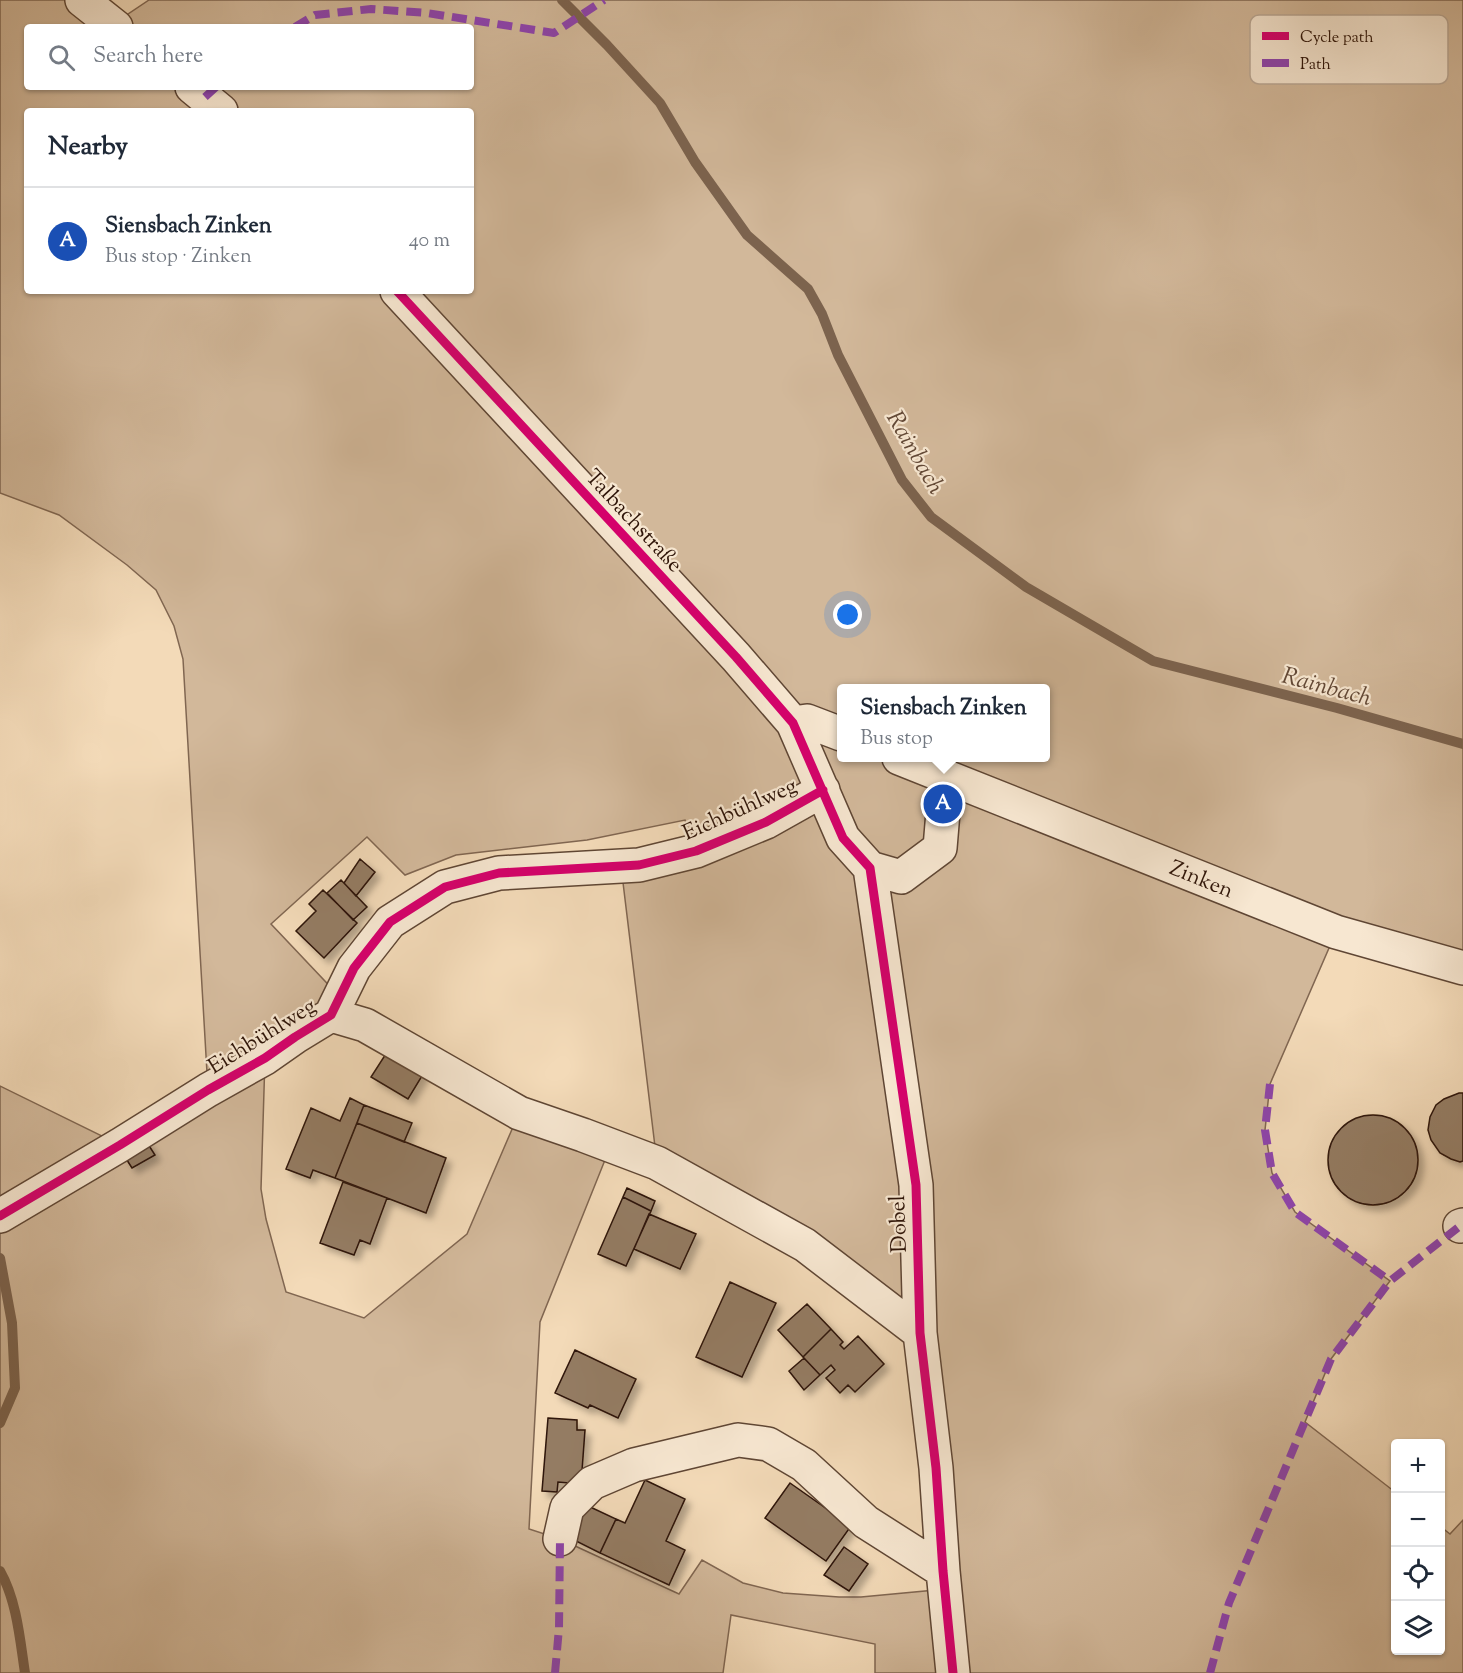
<!DOCTYPE html>
<meta charset="utf-8">
<style>
:root{--surface:#fff;--page:#f6f6f7;--text:#1f2937;--muted:#747a83;--line:#e0e1e3;--accent:#7c3aed}
body{margin:0;font-family:"Sorts Mill Goudy",serif;background:var(--page);color:var(--text)}
.controls{position:absolute;right:18px;bottom:18px;display:grid;overflow:hidden;border-radius:6px;box-shadow:0 2px 4px #0004}
.controls button{width:54px;height:54px;display:grid;place-items:center;padding:0;border:0;border-bottom:2px solid var(--line);background:var(--surface);color:var(--text);font:30px sans-serif}
.you{position:absolute;left:848px;top:615px;width:21px;height:21px;margin:-15px;border:4px solid #fff;border-radius:50%;background:#1a73e8;box-shadow:0 0 0 9px #1a73e833}
.badge{display:grid;place-items:center;width:39px;height:39px;border-radius:50%;background:var(--accent);color:#fff;font-size:20px;font-weight:700}
.pin{position:absolute;translate:-50% -50%;border:3px solid #fff;box-shadow:0 2px 6px #0006}
.popup{position:absolute;left:837px;top:684px;width:213px;height:78px;box-sizing:border-box;display:grid;place-content:center;border-radius:6px;background:var(--surface);filter:drop-shadow(0 2px 4px #0005);font-size:20px;white-space:nowrap;color:var(--muted)}
.popup b{font-size:22px;color:var(--text)}
.popup::after{content:'';position:absolute;left:50%;top:100%;margin-left:-12px;border:12px solid transparent;border-top-color:var(--surface)}
.list{margin:0;padding:0;list-style:none}
h2{display:flex;justify-content:space-between;align-items:center;height:78px;margin:0;padding:0 24px;font-size:26px}
h2 small{font-size:20px;font-weight:400;color:var(--muted)}
.list li{display:grid;grid-template-columns:39px 1fr auto;gap:18px;align-items:center;box-sizing:border-box;height:108px;padding:0 24px;border-top:2px solid var(--line)}
.list b{display:block;font-size:22px;white-space:nowrap}
.list p{margin:0;font-size:20px;white-space:nowrap;color:var(--muted)}
.list em{font-size:20px;font-style:normal;color:var(--muted)}
.icon{flex:none;width:33px;height:33px;fill:none;stroke:currentColor;stroke-width:2;stroke-linecap:round;stroke-linejoin:round}
.map{position:relative;flex:none;width:1463px;height:1673px;overflow:hidden}
.search{position:absolute;background:var(--surface);box-shadow:0 2px 4px #0004;left:24px;top:24px;width:450px;height:66px;display:flex;align-items:center;gap:15px;box-sizing:border-box;padding:0 21px;border-radius:6px;color:var(--muted);font-size:22px}
.panel{position:absolute;background:var(--surface);box-shadow:0 2px 4px #0004;left:24px;top:108px;width:450px;height:186px;border-radius:6px}
.map>svg:first-child{display:block}
</style>
<div class="map">
<svg width="1463" height="1673" viewBox="0 0 1463 1673">
<defs>
<filter id="shadow"><feDropShadow dx="5.5" dy="5.5" stdDeviation="3" flood-color="#0004"/></filter>
</defs>
<rect width="100%" height="100%" fill="#f3dab8"/>
<filter id="stains"><feTurbulence type="fractalNoise" baseFrequency=".00333" numOctaves="4"/><feColorMatrix values="0 0 0 0 .2 0 0 0 0 .09 0 0 0 0 .02 0 0 0 .5 -.17"/></filter>
<radialGradient id="worn" r=".72"><stop offset=".6" stop-color="#630" stop-opacity="0"/><stop offset="1" stop-color="#630" stop-opacity=".3"/></radialGradient>
<path fill="#d2b89a" stroke="#806651" stroke-width="1.5" fill-rule="evenodd" d="M 0,0 L 82,0 L 113,24 L 149,0 L 1463,0 L 1463,968 L 1336,932 L 1270,1084 L 1265,1130 L 1272,1173 L 1295,1212 L 1390,1281 L 1331,1359 L 1305,1422 L 1395,1492 L 1396,1650 L 1440,1650 L 1441,1527 L 1450,1534 L 1463,1520 L 1463,1673 L 875,1673 L 875,1644 L 731,1615 L 723,1673 L 0,1673 L 0,1086 L 120,1145 L 208,1090 L 183,659 L 174,626 L 156,590 L 127,565 L 59,515 L 0,493 ZM 27,27 L 471,27 L 471,87 L 27,87 ZM 27,111 L 471,111 L 471,291 L 27,291 ZM 841,688 L 1045,688 L 1045,758 L 841,758 ZM 685,820 L 695,851 L 621,866 L 657,1163 L 920,1333 L 946,1589 L 861,1597 L 839,1597 L 783,1593 L 743,1583 L 702,1560 L 679,1594 L 560,1539 L 529,1529 L 540,1322 L 611,1145 L 519,1113 L 467,1234 L 364,1318 L 286,1292 L 266,1219 L 261,1189 L 265,1058 L 340,997 L 271,924 L 367,837 L 405,875 L 456,855 L 587,840 Z"/>
<g fill="none" stroke-linecap="round" stroke-linejoin="round">
<path stroke="#7c634e" stroke-width="10" d="M 562,0 L 607,45 L 660,103 L 695,162 L 747,235 L 808,289 L 822,314 L 838,355 L 902,480 L 931,517 L 1026,587 L 1153,661 L 1337,708 L 1463,744
M 0,1258 L 12,1323 L 15,1388 L 0,1423
M 0,1571 C 17,1601 20,1640 25,1673"/>
</g>
<path fill="#947b64" stroke="#2e1408" stroke-width="1.5" filter="url(#shadow)" d="M 360,859 L 375,872 L 356,896 L 344,883 Z
M 341,880 L 367,907 L 353,920 L 327,893 Z
M 323,890 L 357,923 L 324,958 L 296,931 L 316,911 L 309,904 Z
M 389,1049 L 425,1071 L 408,1099 L 371,1077 Z
M 1459,1093 L 1463,1093 L 1463,1161 L 1460,1162 L 1451,1159 L 1440,1153 L 1431,1140 L 1428,1130 L 1430,1117 L 1436,1105 L 1444,1099 Z
M 350,1098 L 364,1105 L 335,1178 L 313,1170 L 310,1178 L 286,1169 L 311,1108 L 340,1121 Z
M 364,1105 L 412,1123 L 404,1142 L 357,1123 Z
M1328 1160a45 45 0 1 1 90 0a45 45 0 1 1-90 0Z
M 357,1123 L 446,1158 L 426,1213 L 335,1178 Z
M 146,1141 L 155,1155 L 132,1168 L 123,1154 Z
M 343,1182 L 387,1198 L 370,1244 L 360,1240 L 354,1255 L 320,1243 Z
M 627,1188 L 655,1201 L 651,1211 L 623,1197 Z
M 623,1197 L 651,1211 L 626,1266 L 598,1254 Z
M 649,1214 L 696,1234 L 680,1269 L 634,1249 Z
M 730,1282 L 776,1303 L 742,1377 L 696,1357 Z
M 807,1304 L 831,1329 L 803,1357 L 778,1330 Z
M 831,1329 L 843,1342 L 840,1345 L 844,1349 L 858,1336 L 884,1364 L 855,1392 L 848,1385 L 840,1393 L 826,1378 L 835,1370 L 831,1365 L 820,1375 L 803,1357 Z
M 575,1350 L 636,1379 L 618,1418 L 590,1405 L 588,1408 L 555,1393 Z
M 804,1358 L 820,1375 L 804,1390 L 789,1371 Z
M 548,1418 L 577,1420 L 577,1430 L 585,1430 L 581,1484 L 558,1482 L 557,1492 L 542,1491 Z
M 645,1480 L 685,1499 L 666,1541 L 685,1550 L 669,1585 L 600,1553 L 616,1519 L 625,1523 Z
M 790,1483 L 851,1526 L 826,1561 L 765,1518 Z
M 586,1505 L 616,1519 L 600,1553 L 570,1538 Z
M 844,1547 L 868,1564 L 849,1591 L 824,1575 Z"/>
<g fill="none" stroke-linecap="round" stroke-linejoin="round">
<defs>
<path id="minor" d="M 82,0 L 116,27
M 192,87 L 221,111
M 397,291 L 736,657 L 793,723 L 843,838 L 870,868 L 916,1185 L 920,1333 L 936,1468 L 943,1571 L 953,1673
M 793,723 L 807,721 L 841,734
M 899,758 L 1336,932 L 1463,968
M 870,868 L 901,877 L 940,848 L 946,776
M 331,1015 L 365,1025 L 519,1113 L 583,1135 L 657,1163 L 805,1245 L 920,1333
M 0,1216 L 120,1145 L 208,1090 L 265,1058 L 295,1037 L 331,1015 L 354,968 L 390,922 L 445,887 L 499,873 L 639,865 L 696,851 L 766,822 L 823,790
M 1460,1226 L 1463,1225
M 560,1539 L 567,1508 L 592,1483 L 634,1465 L 738,1440 L 768,1444 L 804,1465 L 866,1522 L 943,1571"/>
</defs>
<use href="#minor" stroke="#5f4634" stroke-width="36"/>
<use href="#minor" stroke="#f7e7d1" stroke-width="33"/>
<path stroke="#8e44ad" stroke-width="8" stroke-dasharray="15 8" stroke-linecap="butt" d="M 295,27 L 315,15 L 371,9 L 427,13 L 554,33 L 604,0
M 205,97 L 216,87
M 1270,1084 L 1265,1130 L 1272,1173 L 1295,1212 L 1390,1281
M 555,1673 L 559,1628 L 560,1539
M 1210,1673 L 1229,1603 L 1331,1359 L 1390,1281 L 1460,1226"/>
<defs>
<path id="cycleway" d="M 397,291 L 736,657 L 793,723 L 843,838 L 870,868 L 916,1185 L 920,1333 L 936,1468 L 943,1571 L 953,1673
M 0,1216 L 120,1145 L 208,1090 L 265,1058 L 295,1037 L 331,1015 L 354,968 L 390,922 L 445,887 L 499,873 L 639,865 L 696,851 L 766,822 L 823,790"/>
</defs>
<use href="#cycleway" stroke="#f7e7d1" stroke-width="13"/>
<use href="#cycleway" stroke="#d6006c" stroke-width="9"/>
</g>
<g text-anchor="middle" stroke-width="4.5" stroke-linejoin="round" paint-order="stroke">
<g font-size="22" fill="#2e1408" stroke="#f7e7d1">
<text transform="translate(635 520) rotate(47)" y="8">Talbachstraße</text>
<text transform="translate(739 808) rotate(-24)" y="8">Eichbühlweg</text>
<text transform="translate(1202 878) rotate(22)" y="8">Zinken</text>
<text transform="translate(261 1035) rotate(-32)" y="8">Eichbühlweg</text>
<text transform="translate(897 1224) rotate(-92)" y="8">Dobel</text>
</g>
<g font-size="24" font-style="italic" fill="#624836" stroke="#f7e7d1">
<text transform="translate(916 452) rotate(60)" y="8">Rainbach</text>
<text transform="translate(1327 686) rotate(15)" y="8">Rainbach</text>
</g>
</g>
<rect x="1250" y="15" width="198" height="69" rx="9" fill="#f7e7d1" stroke="#bba895" stroke-width="1.5"/>
<rect x="1262" y="32" width="27" height="8" fill="#d6006c"/>
<rect x="1262" y="59" width="27" height="8" fill="#8e44ad"/>
<g font-size="16" fill="#2e1408">
<text x="1300" y="42">Cycle path</text>
<text x="1300" y="69">Path</text>
</g>
<rect width="100%" height="100%" filter="url(#stains)"/>
<rect width="100%" height="100%" fill="url(#worn)"/>
</svg>
<div class="controls">
<button>+</button>
<button>−</button>
<button><svg class="icon" aria-label="locate" viewBox="0 0 24 24"><circle cx="12" cy="12" r="6"/><path d="M12 2v4M12 18v4M2 12h4M18 12h4"/></svg></button>
<button><svg class="icon" aria-label="layers" viewBox="0 0 24 24"><path d="M12 4l9 5-9 5-9-5zM3 14l9 5 9-5"/></svg></button>
</div>
<div class="you"></div>
<div class="pin badge" style="left:943px;top:804px;background:#1a4fb4">A</div>
<div class="popup"><b>Siensbach Zinken</b>Bus stop</div>
<div class="search"><svg class="icon" aria-label="search" viewBox="0 0 24 24"><circle cx="10" cy="10" r="6"/><path d="M15 15l6 6"/></svg>Search here</div>
<section class="panel">
<h2>Nearby<small></small></h2>
<ul class="list">
<li><span class="badge" style="background:#1a4fb4">A</span><div><b>Siensbach Zinken</b><p>Bus stop · Zinken</p></div><em>40 m</em></li>
</ul>
</section>
</div>
